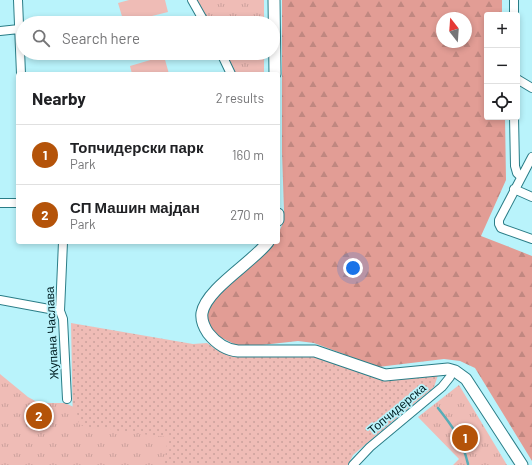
<!DOCTYPE html>
<meta charset="utf-8">
<style>
:root{--surface:#fff;--page:#f2f2f2;--text:#202124;--muted:#757577;--line:#e0e0e0;--accent:#b45309}
body{margin:0;font-family:Barlow,sans-serif;background:var(--page);color:var(--text)}
.controls{position:absolute;right:12px;top:12px;display:grid;overflow:hidden;border-radius:4px;box-shadow:0 2px 6px #0003}
.controls button{width:36px;height:36px;display:grid;place-items:center;padding:0;border:0;border-bottom:1px solid var(--line);background:var(--surface);color:var(--text);font:20px sans-serif}
.compass{position:absolute;left:436px;top:12px;width:36px;height:36px;border-radius:50%;background:var(--surface);box-shadow:0 2px 6px #0003;rotate:343deg}
.you{position:absolute;left:353px;top:268px;width:14px;height:14px;margin:-10px;border:3px solid #fff;border-radius:50%;background:#1a73e8;box-shadow:0 0 0 6px #1a73e833}
.badge{display:grid;place-items:center;width:26px;height:26px;border-radius:50%;background:var(--accent);color:#fff;font-size:13px;font-weight:700}
.pin{position:absolute;translate:-50% -50%;border:2px solid #fff;box-shadow:0 1px 4px #0006}
.list{margin:0;padding:0;list-style:none}
h2{display:flex;justify-content:space-between;align-items:center;height:52px;margin:0;padding:0 16px;font-size:17px}
h2 small{font-size:13px;font-weight:400;color:var(--muted)}
.list li{display:grid;grid-template-columns:26px 1fr auto;gap:12px;align-items:center;box-sizing:border-box;height:60px;padding:0 16px;border-top:1px solid var(--line)}
.list b{display:block;font-size:15px;white-space:nowrap}
.list p{margin:0;font-size:13px;white-space:nowrap;color:var(--muted)}
.list em{font-size:13px;font-style:normal;color:var(--muted)}
.icon{flex:none;width:22px;height:22px;fill:none;stroke:currentColor;stroke-width:2;stroke-linecap:round;stroke-linejoin:round}
.map{position:relative;flex:none;width:532px;height:465px;overflow:hidden}
.search{position:absolute;background:var(--surface);box-shadow:0 2px 6px #0003;left:16px;top:16px;width:264px;height:44px;display:flex;align-items:center;gap:10px;box-sizing:border-box;padding:0 14px;border-radius:22px;color:var(--muted);font-size:15px}
.panel{position:absolute;background:var(--surface);box-shadow:0 2px 6px #0003;left:16px;top:72px;width:264px;height:172px;border-radius:4px}
.map>svg:first-child{display:block}
</style>
<div class="map">
<svg width="532" height="465" viewBox="0 0 532 465">
<defs>
<pattern id="grass-dots" width="8" height="8" patternUnits="userSpaceOnUse"><rect width="8" height="8" fill="#efbcb6"/><path d="M2 2h.1M6 6h.1" fill="none" stroke="#cba19c" stroke-width="1.8" stroke-linecap="round"/></pattern>
<pattern id="forest-firs" width="22" height="20" patternUnits="userSpaceOnUse"><rect width="22" height="20" fill="#e29d95"/><path d="M5 1l3.5 6h-7zM16 11l3.5 6h-7z" fill="#c08780"/></pattern>
<pattern id="park-tufts" width="24" height="20" patternUnits="userSpaceOnUse"><rect width="24" height="20" fill="#efbcb6"/><path d="M3 7l-1-3M5 7V3M7 7l1-3M15 17l-1-3M17 17v-4M19 17l1-3" fill="none" stroke="#cba19c"/></pattern>
</defs>
<rect width="100%" height="100%" fill="#b9f3fb"/>
<path fill="url(#grass-dots)" d="M 71,323 L 193,344 L 207,343 L 217,350 L 230,355 L 321,356 L 371,376 L 438,375 L 434,387 L 406,410 L 353,455 L 348,465 L 117,465 L 73,428 Z"/>
<path fill="url(#forest-firs)" fill-rule="evenodd" d="M 282,0 L 502,0 L 502,15 L 487,15 L 487,117 L 505,117 L 506,180 L 481,236 L 532,256 L 532,461 L 475,368 L 460,361 L 444,359 L 378,367 L 314,343 L 298,341 L 262,345 L 236,345 L 218,336 L 212,329 L 207,322 L 206,314 L 208,306 L 217,294 L 273,242 L 278,242 L 278,234 L 283,223 L 284,211 L 282,152 ZM 442,18 L 466,18 L 466,42 L 442,42 Z"/>
<path fill="url(#park-tufts)" d="M 197,0 L 264,0 L 264,23 L 209,23 Z
M 225,53 L 264,53 L 264,74 L 236,74 Z
M 0,374 L 28,397 L 39,403 L 65,403 L 76,408 L 79,424 L 88,429 L 89,427 L 101,427 L 123,432 L 168,437 L 164,465 L 0,465 Z
M 459,385 L 507,465 L 453,465 L 459,459 L 418,417 Z"/>
<path fill="#efbcb6" d="M 129,0 L 165,0 L 168,12 L 124,23 L 118,3 Z
M 164,56 L 169,74 L 132,74 L 130,66 Z"/>
<g fill="none" stroke-linecap="round" stroke-linejoin="round">
<path stroke="#57acb7" stroke-width="2.5" d="M 438,408 C 453,427 462,439 468,464"/>
<defs>
<path id="street" d="M 18,0 L 21,74
M 192,0 L 205,23
M 514,0 L 514,15
M 0,31 L 19,29
M 221,53 L 231,74
M 517,79 L 532,88
M 514,117 L 515,166 L 517,173 L 521,177
M 532,157 L 499,220 L 499,224 L 501,228 L 532,239
M 514,189 L 532,197
M 0,203 L 18,203
M 63,242 L 60,311 L 63,319 L 67,399
M 0,300 L 60,311
M 353,465 L 370,447 L 442,387 L 450,377 L 452,370"/>
<path id="secondary" d="M 274,0 L 275,74
M 278,214 L 278,220
M 268,242 C 253,262 206,289 202,313 C 201,320 204,327 208,333 C 216,343 225,350 238,351 L 315,351 L 385,375 L 448,369 L 455,371 L 466,379 L 522,465"/>
</defs>
<use href="#street" stroke="#2a7d87" stroke-width="10"/>
<use href="#secondary" stroke="#2a7d87" stroke-width="13"/>
<use href="#street" stroke="#fff" stroke-width="8"/>
<use href="#secondary" stroke="#fff" stroke-width="11"/>
</g>
<g text-anchor="middle" stroke-width="3.5" stroke-linejoin="round" paint-order="stroke">
<g font-size="12" fill="#001f23" stroke="#b9f3fb">
<text transform="translate(52 333) rotate(-93)" y="4">Жупана Часлава</text>
<text transform="translate(397 409) rotate(-40)" y="4">Топчидерска</text>
</g>
</g>
</svg>
<div class="controls">
<button>+</button>
<button>−</button>
<button><svg class="icon" aria-label="locate" viewBox="0 0 24 24"><circle cx="12" cy="12" r="6"/><path d="M12 2v4M12 18v4M2 12h4M18 12h4"/></svg></button>
</div>
<svg class="compass" viewBox="-18 -18 36 36"><path d="M0-13l5 13h-10z" fill="#e53935"/><path d="M0 13l5-13h-10z" fill="#757577"/></svg>
<div class="you"></div>
<div class="pin badge" style="left:465px;top:438px">1</div>
<div class="pin badge" style="left:39px;top:416px">2</div>
<div class="search"><svg class="icon" aria-label="search" viewBox="0 0 24 24"><circle cx="10" cy="10" r="6"/><path d="M15 15l6 6"/></svg>Search here</div>
<section class="panel">
<h2>Nearby<small>2 results</small></h2>
<ul class="list">
<li><span class="badge">1</span><div><b>Топчидерски парк</b><p>Park</p></div><em>160 m</em></li>
<li><span class="badge">2</span><div><b>СП Машин мајдан</b><p>Park</p></div><em>270 m</em></li>
</ul>
</section>
</div>
